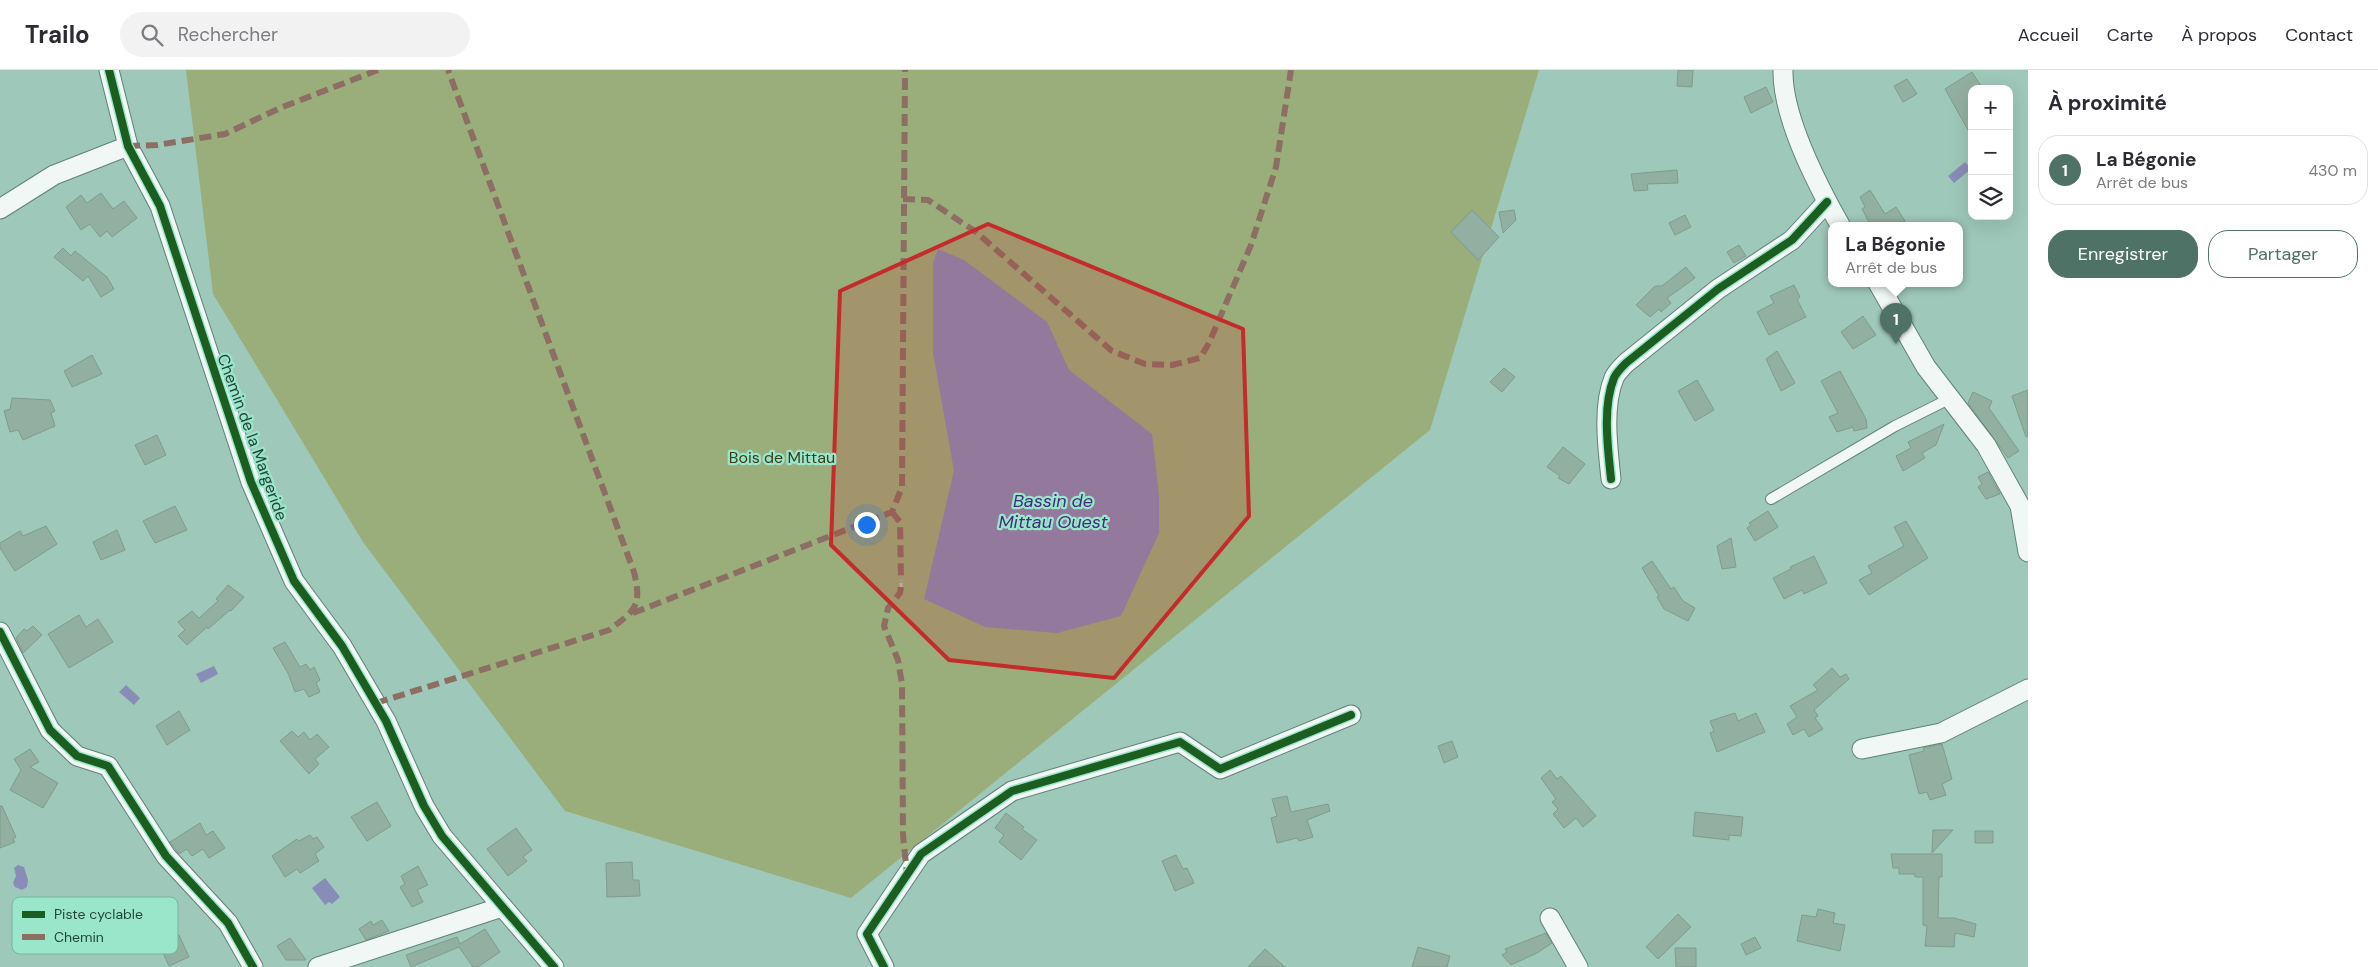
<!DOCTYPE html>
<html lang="fr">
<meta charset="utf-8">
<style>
:root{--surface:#fff;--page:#f2f2f3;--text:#2b2b33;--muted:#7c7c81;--line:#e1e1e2;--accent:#4f7266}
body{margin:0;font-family:"DM Sans",sans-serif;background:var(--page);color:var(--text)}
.controls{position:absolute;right:15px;top:15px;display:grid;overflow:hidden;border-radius:10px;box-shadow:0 5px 20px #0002}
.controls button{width:45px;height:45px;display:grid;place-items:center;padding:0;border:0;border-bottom:1px solid var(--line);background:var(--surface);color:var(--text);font:25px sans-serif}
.you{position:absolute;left:866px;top:454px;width:18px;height:18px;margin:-12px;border:4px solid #fff;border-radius:50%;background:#1a73e8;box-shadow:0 0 0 8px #1a73e833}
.badge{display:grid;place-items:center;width:32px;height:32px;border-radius:50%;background:var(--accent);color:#fff;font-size:16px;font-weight:700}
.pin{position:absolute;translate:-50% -41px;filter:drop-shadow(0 1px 2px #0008)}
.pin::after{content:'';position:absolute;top:26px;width:18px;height:15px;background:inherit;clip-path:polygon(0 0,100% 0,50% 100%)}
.popup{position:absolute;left:1828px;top:152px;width:135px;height:65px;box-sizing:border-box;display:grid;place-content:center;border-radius:10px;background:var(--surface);filter:drop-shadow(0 1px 4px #0005);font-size:16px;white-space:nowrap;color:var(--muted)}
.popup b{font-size:19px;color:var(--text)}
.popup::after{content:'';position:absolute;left:50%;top:100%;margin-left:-10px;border:10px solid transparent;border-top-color:var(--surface)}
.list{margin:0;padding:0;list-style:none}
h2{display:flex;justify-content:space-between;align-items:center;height:65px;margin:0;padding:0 20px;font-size:21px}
h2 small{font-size:16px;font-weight:400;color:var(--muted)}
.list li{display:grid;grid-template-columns:32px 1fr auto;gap:15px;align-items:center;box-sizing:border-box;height:70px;margin:0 10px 10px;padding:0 10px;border:1px solid var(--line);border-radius:20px}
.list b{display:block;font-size:19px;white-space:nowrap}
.list p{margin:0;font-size:16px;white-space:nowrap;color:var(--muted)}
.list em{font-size:16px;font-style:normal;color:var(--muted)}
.actions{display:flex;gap:10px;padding:15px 20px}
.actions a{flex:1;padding:11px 0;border:1px solid var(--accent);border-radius:20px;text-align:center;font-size:18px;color:var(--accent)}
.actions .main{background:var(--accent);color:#fff}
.icon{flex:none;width:28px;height:28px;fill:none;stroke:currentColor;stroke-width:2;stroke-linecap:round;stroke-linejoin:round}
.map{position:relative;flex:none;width:2028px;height:897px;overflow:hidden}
header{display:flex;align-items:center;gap:30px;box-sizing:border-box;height:70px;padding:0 25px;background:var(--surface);border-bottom:1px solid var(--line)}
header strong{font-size:24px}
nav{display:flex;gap:28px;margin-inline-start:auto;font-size:18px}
.search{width:350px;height:45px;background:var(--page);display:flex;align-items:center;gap:12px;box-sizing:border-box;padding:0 18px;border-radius:28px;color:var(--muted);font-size:19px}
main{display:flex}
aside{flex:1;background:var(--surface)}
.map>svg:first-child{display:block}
</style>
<header>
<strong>Trailo</strong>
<div class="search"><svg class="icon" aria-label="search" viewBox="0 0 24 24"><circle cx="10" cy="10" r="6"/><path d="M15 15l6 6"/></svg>Rechercher</div>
<nav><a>Accueil</a><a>Carte</a><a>À propos</a><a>Contact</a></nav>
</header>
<main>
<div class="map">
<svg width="2028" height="897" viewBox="0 0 2028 897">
<rect width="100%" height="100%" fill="#9ec8b9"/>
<path fill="#9aae7c" d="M 186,0 L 1539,0 L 1430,360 L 851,828 L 565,741 L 363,472 L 213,224 Z"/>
<path fill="#888db8" d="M 1965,92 L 1971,99 L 1954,113 L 1948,106 Z
M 938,179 L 964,190 L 1047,252 L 1069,300 L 1152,364 L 1159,425 L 1159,463 L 1121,546 L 1057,563 L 985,557 L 924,529 L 954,401 L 933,283 L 933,193 Z
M 214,596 L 218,604 L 201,613 L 196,604 Z
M 126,615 L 140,628 L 134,635 L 119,622 Z
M 18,795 L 24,797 L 28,810 L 27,817 L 22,820 L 15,817 L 13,813 L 16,806 L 14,798 Z
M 325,808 L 340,827 L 332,834 L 329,832 L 325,835 L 312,818 Z"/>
<path fill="#92b0a1" stroke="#7f9c8e" d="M 1678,0 L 1693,0 L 1692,17 L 1677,16 Z
M 1972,2 L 1983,19 L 1972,19 L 1972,67 L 1945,19 Z
M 1907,9 L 1917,24 L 1903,32 L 1894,16 Z
M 1766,17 L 1773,32 L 1751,43 L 1744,27 Z
M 1677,100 L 1678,113 L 1647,114 L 1648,120 L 1634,121 L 1631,104 Z
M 1870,120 L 1885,144 L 1896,137 L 1905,151 L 1898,155 L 1862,155 L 1869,152 L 1862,139 L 1865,137 L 1860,127 Z
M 101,123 L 113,139 L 124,131 L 137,148 L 112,167 L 107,161 L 100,167 L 90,154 L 81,160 L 66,137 L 81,125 L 87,133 Z
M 1472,140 L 1499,167 L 1478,190 L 1451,162 Z
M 1514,140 L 1516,150 L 1503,163 L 1499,142 Z
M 1685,145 L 1691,157 L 1675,165 L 1669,153 Z
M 1739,175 L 1746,186 L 1734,193 L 1727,182 Z
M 63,178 L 71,186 L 75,181 L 107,207 L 114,219 L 101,227 L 88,206 L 83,211 L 54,187 Z
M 1686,197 L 1695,208 L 1667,228 L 1671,233 L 1661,242 L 1659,239 L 1650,247 L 1636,235 L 1655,216 L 1662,216 Z
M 1794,215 L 1800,227 L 1797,229 L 1806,247 L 1769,265 L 1757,242 L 1774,233 L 1770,226 Z
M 1863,246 L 1876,265 L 1853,279 L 1841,262 Z
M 1777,281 L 1795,313 L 1781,321 L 1766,289 Z
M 92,285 L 102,304 L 72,317 L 64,301 Z
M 1504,298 L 1515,307 L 1502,322 L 1490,312 Z
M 1840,301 L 1866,349 L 1867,358 L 1854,361 L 1853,357 L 1837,362 L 1829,347 L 1838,343 L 1821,311 Z
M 1697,310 L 1714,340 L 1695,351 L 1678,321 Z
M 2028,320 L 2028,366 L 2026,367 L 2012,326 Z
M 1973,322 L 1992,331 L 1989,338 L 2019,381 L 2008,388 L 1968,333 Z
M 12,328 L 50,330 L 55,341 L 51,343 L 55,356 L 23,370 L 18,360 L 10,362 L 4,341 L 10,339 Z
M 1944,354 L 1936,375 L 1922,383 L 1925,388 L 1903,401 L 1896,386 L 1911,378 L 1908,372 Z
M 157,365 L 166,385 L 145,395 L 135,375 Z
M 1563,377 L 1585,394 L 1569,414 L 1558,408 L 1560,406 L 1547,397 Z
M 1988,402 L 2000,424 L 1986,429 L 1978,417 L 1982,414 L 1978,407 Z
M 175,436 L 187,460 L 155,473 L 143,451 Z
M 1768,441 L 1778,457 L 1755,471 L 1747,458 L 1751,455 L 1749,453 Z
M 1906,451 L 1928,488 L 1869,525 L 1859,510 L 1872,503 L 1868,496 L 1904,476 L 1894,457 Z
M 46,456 L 57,474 L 15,501 L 0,478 L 0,473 L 20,461 L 23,466 Z
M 117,460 L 125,480 L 101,490 L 93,472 Z
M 1731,468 L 1736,497 L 1722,499 L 1717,476 Z
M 1814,486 L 1827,513 L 1804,524 L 1802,520 L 1784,529 L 1773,508 L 1791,499 L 1790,497 Z
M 1652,491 L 1671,519 L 1674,517 L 1683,531 L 1695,538 L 1688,551 L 1664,539 L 1657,527 L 1659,526 L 1642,498 Z
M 228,515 L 244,527 L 231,541 L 230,540 L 208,559 L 207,557 L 187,575 L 178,566 L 185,560 L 178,552 L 192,541 L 199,548 L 218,531 L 216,529 Z
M 79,545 L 86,557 L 98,549 L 113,572 L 69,598 L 48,564 Z
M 33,556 L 42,565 L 23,583 L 16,568 L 24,559 L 27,561 Z
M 285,572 L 300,597 L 306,594 L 310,600 L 314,597 L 320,610 L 316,613 L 320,622 L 309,627 L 304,619 L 295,622 L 288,603 L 273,578 Z
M 1832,598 L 1840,607 L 1846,604 L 1849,609 L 1814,640 L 1818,646 L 1815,648 L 1823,659 L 1809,667 L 1804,659 L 1793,665 L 1787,654 L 1797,647 L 1790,636 L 1818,620 L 1813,615 Z
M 179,641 L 190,660 L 167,675 L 156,656 Z
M 1735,643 L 1738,651 L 1756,643 L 1765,662 L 1717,682 L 1710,663 L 1714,661 L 1710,651 Z
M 292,661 L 298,667 L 304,662 L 310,670 L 317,664 L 329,677 L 315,689 L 319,694 L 309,704 L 280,671 Z
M 1452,671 L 1458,687 L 1444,693 L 1438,676 Z
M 1942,674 L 1952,709 L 1942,714 L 1946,725 L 1930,730 L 1927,722 L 1919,724 L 1909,685 L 1924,681 L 1923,678 Z
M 30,679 L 39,692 L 30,697 L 58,713 L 43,738 L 10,720 L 21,700 L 14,689 Z
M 1550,700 L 1557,709 L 1561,706 L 1596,746 L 1583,757 L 1576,748 L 1564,758 L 1553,744 L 1558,739 L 1552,732 L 1556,729 L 1541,708 Z
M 1287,726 L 1291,742 L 1328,734 L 1330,741 L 1307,750 L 1313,767 L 1299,771 L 1297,768 L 1277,773 L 1271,748 L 1277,746 L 1272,729 Z
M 377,732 L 391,756 L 367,771 L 351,747 Z
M 0,736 L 2,736 L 16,767 L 13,769 L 15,772 L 0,778 Z
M 1695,742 L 1743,747 L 1741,766 L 1729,765 L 1729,770 L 1693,766 Z
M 1006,743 L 1024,757 L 1022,759 L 1037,770 L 1021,790 L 999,772 L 1004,765 L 995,758 Z
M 200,753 L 206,765 L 213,761 L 225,778 L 209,788 L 203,779 L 192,786 L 187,779 L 179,784 L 170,772 Z
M 516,758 L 532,780 L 523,787 L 527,791 L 508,806 L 487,779 Z
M 1933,760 L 1953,760 L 1932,783 Z
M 1975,761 L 1993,761 L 1993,773 L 1975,773 Z
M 310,765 L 313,769 L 317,767 L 324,777 L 315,784 L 319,791 L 300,803 L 297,799 L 285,807 L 272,786 L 297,769 L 299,771 Z
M 1891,784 L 1942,784 L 1942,807 L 1939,807 L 1938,848 L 1954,848 L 1976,854 L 1974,867 L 1955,863 L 1954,877 L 1925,876 L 1927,856 L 1923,855 L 1923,807 L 1915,807 L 1915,804 L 1899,804 L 1899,798 L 1893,798 Z
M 1176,785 L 1183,799 L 1187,798 L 1194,813 L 1175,821 L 1162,791 Z
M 632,792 L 633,810 L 639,810 L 640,826 L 607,827 L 606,793 Z
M 418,796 L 428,815 L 417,820 L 423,832 L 412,837 L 400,817 L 405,814 L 401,806 Z
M 1818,839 L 1835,843 L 1833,853 L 1845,855 L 1840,881 L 1797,871 L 1802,845 L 1816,847 Z
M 1678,844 L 1691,857 L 1658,889 L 1646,877 Z
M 142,850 L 147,861 L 128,869 L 122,858 L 130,852 Z
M 382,850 L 389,861 L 366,870 L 359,859 L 371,851 L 373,855 Z
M 485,859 L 500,882 L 478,897 L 473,897 L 459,877 L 411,897 L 406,885 L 457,867 L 460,874 Z
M 1546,863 L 1552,873 L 1537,883 L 1511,895 L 1502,885 L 1507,882 L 1505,879 Z
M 179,865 L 189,887 L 169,896 L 159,874 Z
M 1755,867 L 1761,878 L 1746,885 L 1741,874 Z
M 290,868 L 306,890 L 286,890 L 277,876 Z
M 1418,877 L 1450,886 L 1447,897 L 1412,897 Z
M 1675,878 L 1696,878 L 1696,897 L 1676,897 Z
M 1265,879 L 1285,897 L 1248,897 Z"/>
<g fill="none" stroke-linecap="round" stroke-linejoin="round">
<defs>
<path id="lane" d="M 1771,429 L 1895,356 L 1951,328"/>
<path id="street" d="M 109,0 L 128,76 L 160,136 L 251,412 L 294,511 L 342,576 L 386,651 L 424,736 L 442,766 L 554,897
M 1783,0 C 1782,47 1817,114 1840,155
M 0,139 L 54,105 L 128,76
M 1878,213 L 1926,297 L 1986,375 L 2020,436 L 2028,482
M 1611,409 C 1608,379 1602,337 1614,308 C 1616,303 1622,297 1626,293 L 1718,219 L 1792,170 L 1827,132
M 0,562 L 50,660 L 77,686 L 108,696 L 166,786 L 228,853 L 253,897
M 1862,679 L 1941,663 L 2028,619
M 1550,848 L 1578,897
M 318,897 L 502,837
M 884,897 L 867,864 L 921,784 L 1012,721 L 1180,672 L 1220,699 L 1351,645"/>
</defs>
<use href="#lane" stroke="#5f8278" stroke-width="12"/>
<use href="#street" stroke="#5f8278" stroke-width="21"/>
<path stroke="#bdcac6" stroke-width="3" stroke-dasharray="4 2.5" stroke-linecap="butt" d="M 901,517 L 901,510"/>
<use href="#lane" stroke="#f0f7f4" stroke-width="10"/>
<use href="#street" stroke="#f0f7f4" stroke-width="19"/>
<path stroke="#8d6e63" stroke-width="6" stroke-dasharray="12 6" stroke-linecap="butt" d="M 128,76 L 157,75 L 225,64 L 280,38 L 378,0
M 903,129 L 928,130 L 976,162 L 1112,281 L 1145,294 L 1172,295 L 1200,288 L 1209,273 L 1251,175 L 1276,97 L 1291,0
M 892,442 L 900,452 L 901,510
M 901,517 L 900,523 L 888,538 L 884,556 L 898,590 L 902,614 L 903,765 L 907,804
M 633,543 L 892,442 L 902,417 L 905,0
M 376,633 L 609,560 C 636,540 642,536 634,502 L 448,0"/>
<defs>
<path id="cycleway" d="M 109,0 L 128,76 L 160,136 L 251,412 L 294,511 L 342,576 L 386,651 L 424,736 L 442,766 L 554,897
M 1611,409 C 1608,379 1602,337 1614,308 C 1616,303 1622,297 1626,293 L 1718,219 L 1792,170 L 1827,132
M 0,562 L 50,660 L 77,686 L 108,696 L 166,786 L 228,853 L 253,897
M 884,897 L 867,864 L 921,784 L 1012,721 L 1180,672 L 1220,699 L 1351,645"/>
</defs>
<use href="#cycleway" stroke="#9ae6cb" stroke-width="11"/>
<use href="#cycleway" stroke="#1b5e20" stroke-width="8"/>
</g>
<path fill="#c42b2a" fill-opacity="0.2" stroke="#c42b2a" stroke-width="4" stroke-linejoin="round" d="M 988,154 L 1243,259 L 1249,446 L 1114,608 L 949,590 L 831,475 L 840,221 Z"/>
<g text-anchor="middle" stroke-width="4.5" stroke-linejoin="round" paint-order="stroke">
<g font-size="16" fill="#254439" stroke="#9ae6cb">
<text transform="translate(253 367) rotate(70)" y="6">Chemin de la Margeride</text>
</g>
<g font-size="16" fill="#3b3c19" stroke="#9ae6cb">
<text x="782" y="393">Bois de Mittau</text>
</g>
<g font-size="18" font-style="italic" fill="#412c7e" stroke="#9ae6cb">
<text x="1053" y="437">Bassin de<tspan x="1053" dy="21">Mittau Ouest</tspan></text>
</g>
</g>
<rect x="12" y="827" width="166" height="57" rx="8" fill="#9ae6cb" stroke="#77b59f" stroke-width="1"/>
<rect x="22" y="841" width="23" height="7" fill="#1b5e20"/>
<rect x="22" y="864" width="23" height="6" fill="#8d6e63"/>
<g font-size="14" fill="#254439">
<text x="54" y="849">Piste cyclable</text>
<text x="54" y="872">Chemin</text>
</g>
</svg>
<div class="controls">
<button>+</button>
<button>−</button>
<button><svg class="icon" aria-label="layers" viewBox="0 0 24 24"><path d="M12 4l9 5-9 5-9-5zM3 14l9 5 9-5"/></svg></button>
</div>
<div class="you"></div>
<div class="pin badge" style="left:1896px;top:274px">1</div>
<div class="popup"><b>La Bégonie</b>Arrêt de bus</div>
</div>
<aside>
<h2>À proximité<small></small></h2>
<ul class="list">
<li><span class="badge">1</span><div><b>La Bégonie</b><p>Arrêt de bus</p></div><em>430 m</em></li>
</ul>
<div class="actions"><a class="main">Enregistrer</a><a>Partager</a></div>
</aside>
</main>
